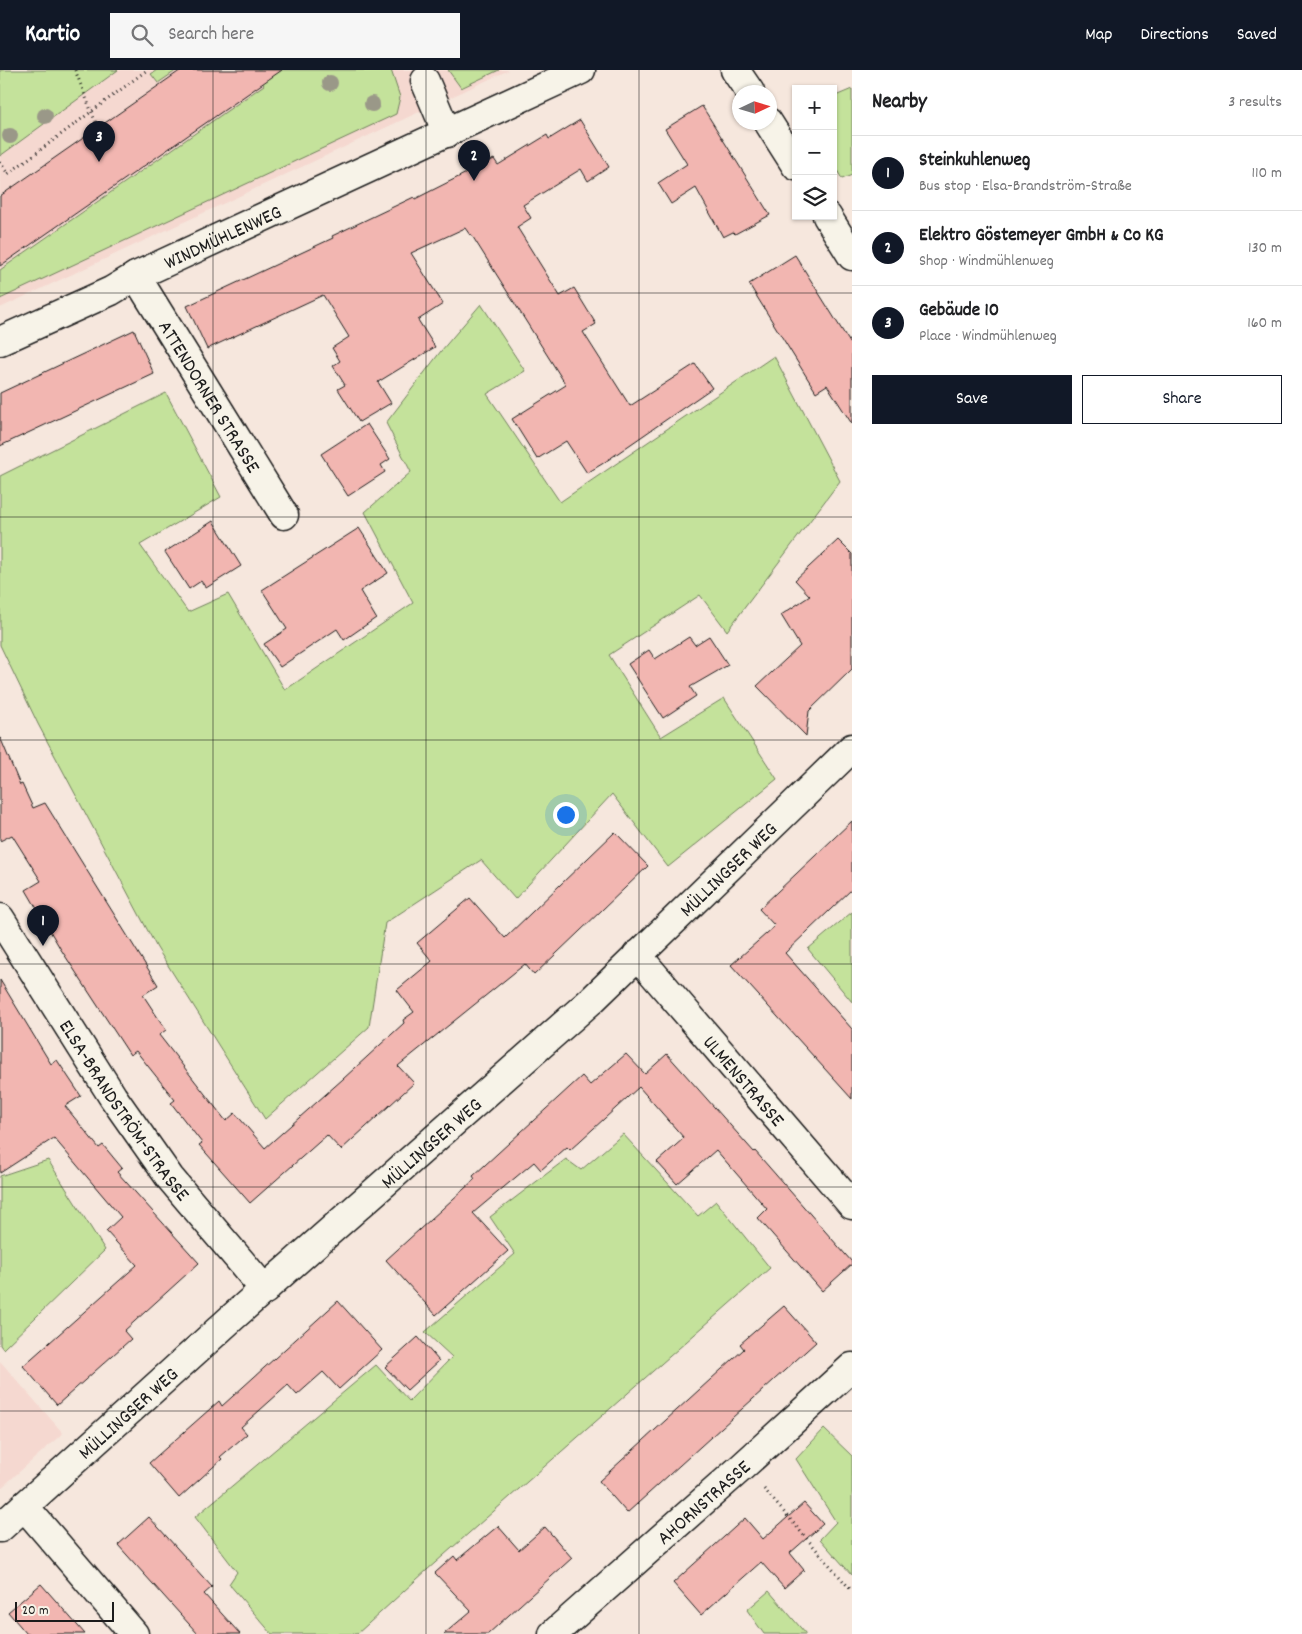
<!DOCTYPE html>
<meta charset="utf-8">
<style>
:root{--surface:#fff;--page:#f6f6f6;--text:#202124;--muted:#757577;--line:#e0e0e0;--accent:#111827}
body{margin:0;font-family:Dekko,sans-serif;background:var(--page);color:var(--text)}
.controls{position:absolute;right:15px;top:15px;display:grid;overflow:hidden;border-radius:0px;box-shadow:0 1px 4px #0004}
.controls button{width:45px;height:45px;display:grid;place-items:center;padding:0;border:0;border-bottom:1px solid var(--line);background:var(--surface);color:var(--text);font:25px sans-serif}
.compass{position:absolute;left:732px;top:15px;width:45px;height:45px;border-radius:50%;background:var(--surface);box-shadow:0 1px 4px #0004;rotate:86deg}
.scale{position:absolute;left:15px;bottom:12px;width:99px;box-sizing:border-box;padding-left:5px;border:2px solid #1c1c1c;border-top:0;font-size:14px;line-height:18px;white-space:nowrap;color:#1c1c1c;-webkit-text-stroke:4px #f7f3e8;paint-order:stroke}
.you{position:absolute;left:565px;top:744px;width:18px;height:18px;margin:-12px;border:4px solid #fff;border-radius:50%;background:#1a73e8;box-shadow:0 0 0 8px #1a73e833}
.badge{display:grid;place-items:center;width:32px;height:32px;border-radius:50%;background:var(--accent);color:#fff;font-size:16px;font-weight:700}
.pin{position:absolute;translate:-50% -41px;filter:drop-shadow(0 1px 2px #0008)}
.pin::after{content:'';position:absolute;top:26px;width:18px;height:15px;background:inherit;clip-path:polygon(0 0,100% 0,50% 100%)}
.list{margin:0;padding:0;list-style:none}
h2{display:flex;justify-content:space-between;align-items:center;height:65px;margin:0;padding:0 20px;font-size:21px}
h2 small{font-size:16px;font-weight:400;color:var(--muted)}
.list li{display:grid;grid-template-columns:32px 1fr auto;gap:15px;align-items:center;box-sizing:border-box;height:75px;padding:0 20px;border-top:1px solid var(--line)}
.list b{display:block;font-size:19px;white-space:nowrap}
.list p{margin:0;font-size:16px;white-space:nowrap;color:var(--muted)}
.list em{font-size:16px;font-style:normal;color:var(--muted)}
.actions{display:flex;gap:10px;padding:15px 20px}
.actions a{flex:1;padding:11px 0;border:1px solid var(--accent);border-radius:0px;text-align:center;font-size:18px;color:var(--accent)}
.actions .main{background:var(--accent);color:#fff}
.icon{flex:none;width:28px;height:28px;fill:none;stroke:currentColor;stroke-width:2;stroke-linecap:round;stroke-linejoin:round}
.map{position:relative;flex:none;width:852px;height:1564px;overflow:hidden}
header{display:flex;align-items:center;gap:30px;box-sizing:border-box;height:70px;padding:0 25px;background:var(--accent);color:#fff}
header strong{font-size:24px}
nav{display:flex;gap:28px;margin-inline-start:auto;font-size:18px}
.search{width:350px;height:45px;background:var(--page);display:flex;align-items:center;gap:12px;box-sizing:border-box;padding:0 18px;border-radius:0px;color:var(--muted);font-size:19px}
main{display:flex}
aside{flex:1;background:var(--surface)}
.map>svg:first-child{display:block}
</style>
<header>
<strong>Kartio</strong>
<div class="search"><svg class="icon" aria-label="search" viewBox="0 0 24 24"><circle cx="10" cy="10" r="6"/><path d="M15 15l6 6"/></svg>Search here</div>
<nav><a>Map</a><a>Directions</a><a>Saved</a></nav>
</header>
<main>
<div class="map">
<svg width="852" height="1564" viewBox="0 0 852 1564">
<rect width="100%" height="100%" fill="#f6e7dd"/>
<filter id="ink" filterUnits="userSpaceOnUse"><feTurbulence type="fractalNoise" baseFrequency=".02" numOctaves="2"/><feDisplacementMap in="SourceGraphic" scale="10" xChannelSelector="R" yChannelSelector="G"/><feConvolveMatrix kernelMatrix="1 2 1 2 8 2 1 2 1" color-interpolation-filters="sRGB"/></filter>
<g filter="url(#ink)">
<path fill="#f5d8d0" d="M 0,0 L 509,0 L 0,238 Z
M 0,1291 L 63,1363 L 0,1419 Z"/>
<path fill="#c4e29b" stroke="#707f5c" d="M 0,0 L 118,0 L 0,86 Z
M 157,0 L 177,0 L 158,13 L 151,4 Z
M 254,0 L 391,0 L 400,27 L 396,44 L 0,229 L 0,200 L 264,15 Z
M 448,0 L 499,0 L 461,18 Z
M 852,19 L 852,105 L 842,109 L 833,93 L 833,27 Z
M 481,234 L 525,301 L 487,324 L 560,432 L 774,286 L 840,411 L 727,561 L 700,525 L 609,585 L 661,667 L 724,628 L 777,709 L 668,797 L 612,724 L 515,829 L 481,790 L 385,853 L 369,957 L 265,1049 L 157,878 L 38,654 L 0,575 L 0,406 L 166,323 L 221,427 L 140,475 L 188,542 L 228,524 L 285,620 L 413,533 L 365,442 L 411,402 L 386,353 L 441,281 Z
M 852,842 L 852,932 L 808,879 Z
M 623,1064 L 698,1146 L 716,1131 L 770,1198 L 427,1500 L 357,1564 L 272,1564 L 229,1514 L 237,1502 L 195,1447 L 376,1295 L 409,1331 L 452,1287 L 425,1262 L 515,1184 L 490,1147 L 566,1089 L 581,1100 Z
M 48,1090 L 105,1180 L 3,1279 L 0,1275 L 0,1106 Z
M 824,1359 L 852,1386 L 852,1505 L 820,1469 L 836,1452 L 796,1389 Z
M 769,1521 L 806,1564 L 764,1564 L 747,1540 Z"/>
<path fill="#f2b6b1" stroke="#1c1c1c" d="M 181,0 L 282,0 L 0,196 L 0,126 Z
M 702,36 L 770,145 L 735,164 L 733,162 L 723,167 L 696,118 L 671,134 L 658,113 L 687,94 L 665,59 Z
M 580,50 L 609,97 L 588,111 L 581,99 L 523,135 L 531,148 L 517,157 L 560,226 L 574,218 L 596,254 L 583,262 L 630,336 L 695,294 L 712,318 L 602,394 L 587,403 L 566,371 L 537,389 L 512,349 L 566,315 L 471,164 L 470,165 L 465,158 L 411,183 L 443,234 L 418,250 L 435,277 L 378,312 L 391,333 L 359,352 L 338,319 L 345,315 L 333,296 L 340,291 L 332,278 L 349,267 L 323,225 L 207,279 L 187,236 L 333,168 L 332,166 L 414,127 L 415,129 L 494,89 L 498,95 L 547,65 L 549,69 Z
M 795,185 L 852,276 L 852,354 L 827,315 L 816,322 L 749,214 Z
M 134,260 L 154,304 L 0,376 L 0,323 Z
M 367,354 L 390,389 L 381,395 L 385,402 L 348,426 L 321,384 Z
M 213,451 L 241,496 L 206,518 L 201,511 L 189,519 L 165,482 Z
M 359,458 L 388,503 L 360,521 L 376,548 L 344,570 L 337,559 L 280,597 L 264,574 L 287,559 L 262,520 Z
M 838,470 L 852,484 L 852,599 L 809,641 L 806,666 L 757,616 L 800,576 L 781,545 L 810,526 L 795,510 Z
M 709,566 L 728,595 L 690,617 L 696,626 L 663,648 L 628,594 L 649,580 L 655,589 L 689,567 L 695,575 Z
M 0,667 L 20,715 L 22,714 L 33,738 L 45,733 L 158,915 L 143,925 L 166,960 L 159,965 L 226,1051 L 235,1043 L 265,1078 L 343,1009 L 404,953 L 403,950 L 414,942 L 397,920 L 432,891 L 417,873 L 470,828 L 505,868 L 615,762 L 648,796 L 534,905 L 525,894 L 398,996 L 414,1013 L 341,1080 L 327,1065 L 250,1133 L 199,1075 L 202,1073 L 171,1033 L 175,1030 L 136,981 L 130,985 L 60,878 L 26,820 L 41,811 L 12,765 L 0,771 Z
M 852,751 L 852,819 L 785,883 L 852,959 L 852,1029 L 731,895 L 775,856 L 759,839 Z
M 0,910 L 51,994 L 57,990 L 81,1026 L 65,1036 L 99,1078 L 103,1075 L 122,1098 L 117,1102 L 199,1193 L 124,1261 L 131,1269 L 57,1335 L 23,1296 L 137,1195 L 106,1161 L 121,1147 L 54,1068 L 0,1103 Z
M 626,984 L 645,1004 L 667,984 L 754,1082 L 755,1081 L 852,1192 L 852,1194 L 822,1221 L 758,1148 L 767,1139 L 716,1080 L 677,1114 L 657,1092 L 684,1068 L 639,1017 L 570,1080 L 567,1077 L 541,1100 L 534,1092 L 473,1143 L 508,1181 L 436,1245 L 386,1190 L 475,1109 L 473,1106 L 582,1006 L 590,1015 Z
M 338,1231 L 382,1280 L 339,1319 L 323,1302 L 297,1325 L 288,1315 L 241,1357 L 247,1364 L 220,1387 L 222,1389 L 179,1428 L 149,1393 L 219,1331 L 222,1336 Z
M 784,1236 L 816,1272 L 627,1443 L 599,1411 L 744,1279 L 740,1274 Z
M 418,1267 L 439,1291 L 407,1320 L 385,1297 Z
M 804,1433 L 823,1454 L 790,1483 L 804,1500 L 784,1518 L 761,1492 L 701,1545 L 673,1513 L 745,1448 L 763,1469 Z
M 149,1447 L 212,1517 L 204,1524 L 240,1564 L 198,1564 L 118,1475 Z
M 498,1456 L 519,1480 L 545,1457 L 572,1488 L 488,1564 L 444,1564 L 471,1541 L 435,1503 L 454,1486 L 457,1490 Z
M 41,1514 L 85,1564 L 27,1564 L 8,1542 Z"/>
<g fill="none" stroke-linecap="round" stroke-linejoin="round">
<defs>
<g id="minor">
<path d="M 735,0 L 750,22"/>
<path d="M 425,11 L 447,63"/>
<path d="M 768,52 L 796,96"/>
<path d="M 827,146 L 852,186"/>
<path id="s1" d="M 136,206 L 284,445"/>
<path id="s2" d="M 0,271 L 111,221 L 136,206 L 581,0"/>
<path id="s3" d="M 0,848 L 113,1027 L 170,1108 L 265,1220"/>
<path id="s4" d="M 637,885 L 852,1135"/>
<path d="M 24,1436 L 134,1564"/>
<path id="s5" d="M 0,1458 L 234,1246 L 593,929 L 852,678"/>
<path id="s6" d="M 553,1564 L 743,1396 L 852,1297"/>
</g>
</defs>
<use href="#minor" stroke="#1c1c1c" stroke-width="31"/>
<path stroke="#1c1c1c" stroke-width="3" stroke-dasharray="1 4" stroke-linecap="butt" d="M 75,0 L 98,58
M 0,92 L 8,104 L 147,0
M 764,1419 L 852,1521"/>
<use href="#minor" stroke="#f7f3e8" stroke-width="28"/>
</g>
<g fill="#9a9888">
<circle cx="330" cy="13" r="8"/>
<circle cx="372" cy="34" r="8"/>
<circle cx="45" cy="46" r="8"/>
<circle cx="10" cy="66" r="8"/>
</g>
</g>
<path fill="none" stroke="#1c1c1c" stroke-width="1" stroke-opacity="0.55" d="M 213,0 L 213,1564M 426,0 L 426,1564M 639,0 L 639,1564M 0,223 L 852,223M 0,447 L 852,447M 0,670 L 852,670M 0,894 L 852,894M 0,1117 L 852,1117M 0,1341 L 852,1341"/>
<g text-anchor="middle" stroke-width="5" stroke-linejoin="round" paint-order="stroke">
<g font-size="20" fill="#1c1c1c" stroke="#f7f3e8">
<text dy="7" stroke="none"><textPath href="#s2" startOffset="246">WINDMÜHLENWEG</textPath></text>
<text dy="7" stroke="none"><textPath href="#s1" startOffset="141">ATTENDORNER STRASSE</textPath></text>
<text dy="7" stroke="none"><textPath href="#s5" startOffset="982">MÜLLINGSER WEG</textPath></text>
<text dy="7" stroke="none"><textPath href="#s4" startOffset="165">ULMENSTRASSE</textPath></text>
<text dy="7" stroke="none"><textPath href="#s3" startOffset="229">ELSA-BRANDSTRÖM-STRASSE</textPath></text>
<text dy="7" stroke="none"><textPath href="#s5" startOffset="578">MÜLLINGSER WEG</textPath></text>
<text dy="7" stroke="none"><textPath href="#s5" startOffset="172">MÜLLINGSER WEG</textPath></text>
<text dy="7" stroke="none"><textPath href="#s6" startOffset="200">AHORNSTRASSE</textPath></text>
</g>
</g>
</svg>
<div class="controls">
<button>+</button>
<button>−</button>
<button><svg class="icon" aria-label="layers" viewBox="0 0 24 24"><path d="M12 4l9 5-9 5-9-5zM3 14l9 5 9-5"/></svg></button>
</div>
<svg class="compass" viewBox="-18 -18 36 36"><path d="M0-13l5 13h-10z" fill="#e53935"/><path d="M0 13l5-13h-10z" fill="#757577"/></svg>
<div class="scale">20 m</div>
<div class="you"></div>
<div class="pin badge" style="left:43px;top:876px">1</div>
<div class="pin badge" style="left:474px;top:111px">2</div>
<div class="pin badge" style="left:99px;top:92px">3</div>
</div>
<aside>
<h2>Nearby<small>3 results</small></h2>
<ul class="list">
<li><span class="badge">1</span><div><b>Steinkuhlenweg</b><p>Bus stop · Elsa-Brandström-Straße</p></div><em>110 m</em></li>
<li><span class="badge">2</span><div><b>Elektro Göstemeyer GmbH &amp; Co KG</b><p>Shop · Windmühlenweg</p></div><em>130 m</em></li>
<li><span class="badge">3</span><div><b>Gebäude 10</b><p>Place · Windmühlenweg</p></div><em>160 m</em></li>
</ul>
<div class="actions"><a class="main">Save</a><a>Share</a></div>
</aside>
</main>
